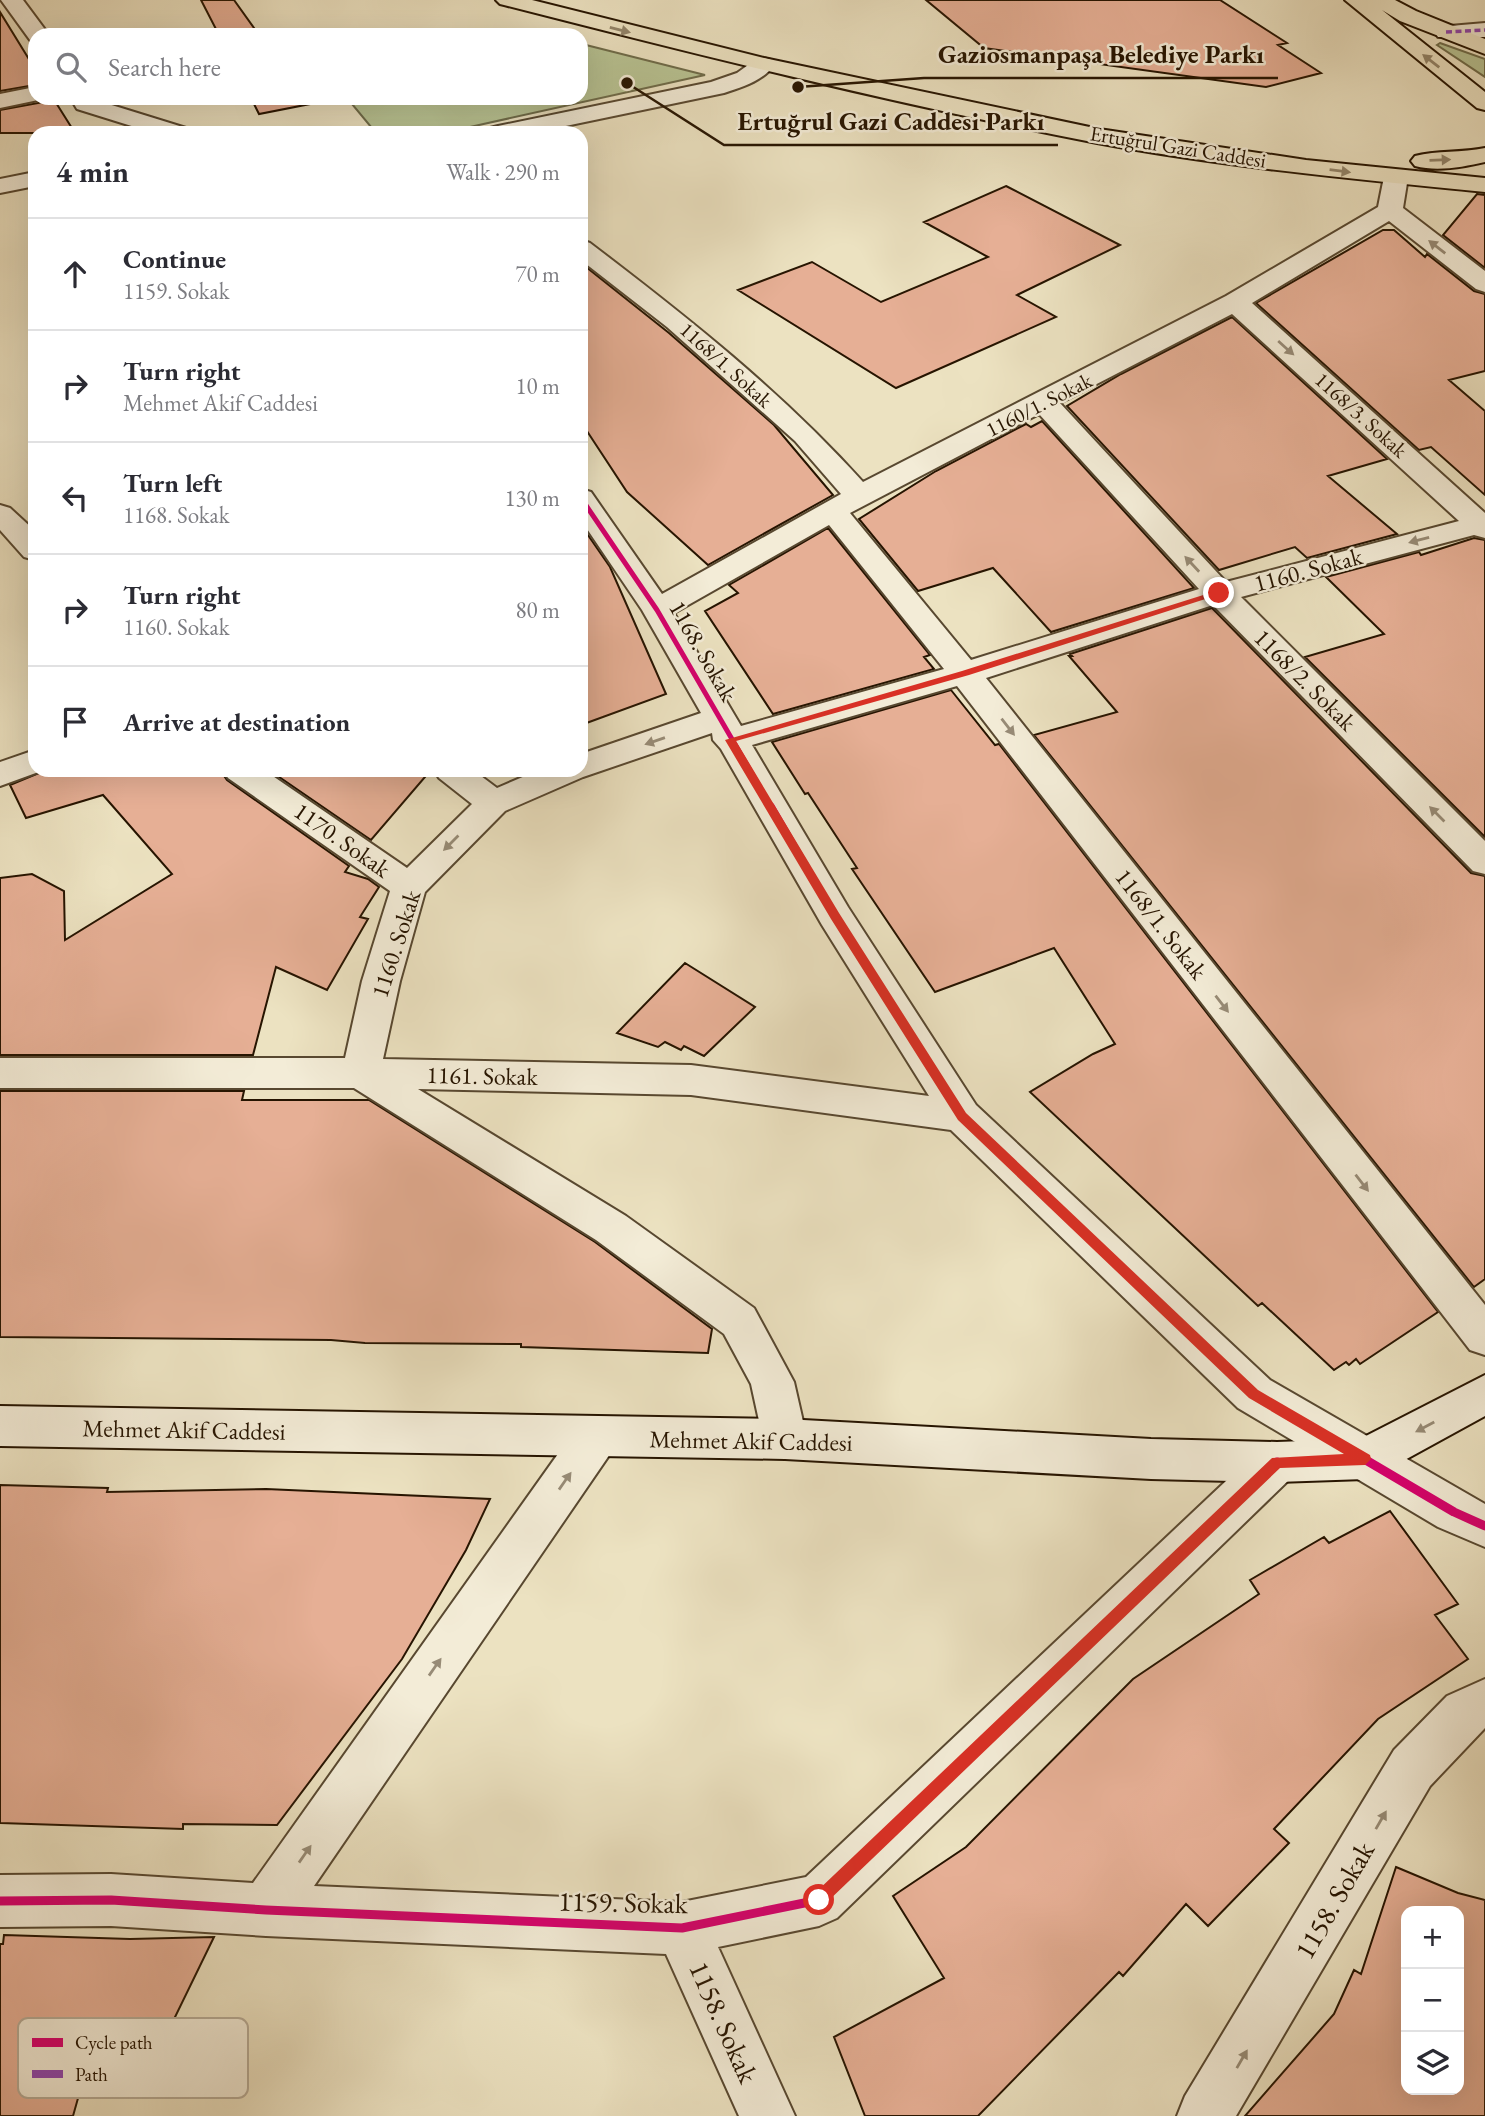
<!DOCTYPE html>
<meta charset="utf-8">
<style>
:root{--surface:#fff;--page:#f2f2f3;--text:#2b2b33;--muted:#7c7c81;--line:#e1e1e2}
body{margin:0;font-family:"EB Garamond",serif;background:var(--page);color:var(--text)}
.controls{position:absolute;right:21px;bottom:21px;display:grid;overflow:hidden;border-radius:14px;box-shadow:0 7px 28px #0002}
.controls button{width:63px;height:63px;display:grid;place-items:center;padding:0;border:0;border-bottom:2px solid var(--line);background:var(--surface);color:var(--text);font:35px sans-serif}
.stop{position:absolute;width:21px;height:21px;margin:-16px;border:5px solid #d93025;border-radius:50%;background:#fff}
.stop.end{background:#d93025;border-color:#fff;box-shadow:0 2px 7px #0008}
.list{margin:0;padding:0;list-style:none}
h2{display:flex;justify-content:space-between;align-items:center;height:91px;margin:0;padding:0 28px;font-size:30px}
h2 small{font-size:23px;font-weight:400;color:var(--muted)}
.list li{display:grid;grid-template-columns:46px 1fr auto;gap:21px;align-items:center;box-sizing:border-box;height:112px;padding:0 28px;border-top:2px solid var(--line)}
.list b{display:block;font-size:26px;white-space:nowrap}
.list p{margin:0;font-size:23px;white-space:nowrap;color:var(--muted)}
.list em{font-size:23px;font-style:normal;color:var(--muted)}
.icon{flex:none;width:38px;height:38px;fill:none;stroke:currentColor;stroke-width:2;stroke-linecap:round;stroke-linejoin:round}
.map{position:relative;flex:none;width:1485px;height:2116px;overflow:hidden}
.search{position:absolute;background:var(--surface);box-shadow:0 7px 28px #0002;left:28px;top:28px;width:560px;height:77px;display:flex;align-items:center;gap:18px;box-sizing:border-box;padding:0 24px;border-radius:21px;color:var(--muted);font-size:26px}
.panel{position:absolute;background:var(--surface);box-shadow:0 7px 28px #0002;left:28px;top:126px;width:560px;height:651px;border-radius:21px}
.map>svg:first-child{display:block}
</style>
<div class="map">
<svg width="1485" height="2116" viewBox="0 0 1485 2116">
<rect width="100%" height="100%" fill="#ece2c1"/>
<filter id="stains"><feTurbulence type="fractalNoise" baseFrequency=".00286" numOctaves="4"/><feColorMatrix values="0 0 0 0 .2 0 0 0 0 .09 0 0 0 0 .02 0 0 0 .5 -.17"/></filter>
<radialGradient id="worn" r=".72"><stop offset=".6" stop-color="#630" stop-opacity="0"/><stop offset="1" stop-color="#630" stop-opacity=".3"/></radialGradient>
<path fill="#b8c393" stroke="#6f6c4a" stroke-width="2" d="M 1440,43 L 1485,59 L 1485,77 L 1437,45 Z
M 586,45 L 705,75 L 470,127 L 427,133 L 376,133 L 347,98 L 581,98 L 581,47 Z"/>
<path fill="#e6af95" stroke="#261400" stroke-width="2" fill-rule="evenodd" d="M 201,0 L 234,0 L 259,35 L 219,35 Z
M 926,0 L 1220,0 L 1287,43 L 1278,45 L 1321,73 L 1266,87 L 984,48 Z
M 0,12 L 35,69 L 35,85 L 0,91 Z
M 45,98 L 53,98 L 75,133 L 0,133 L 0,110 L 44,102 Z
M 251,98 L 305,98 L 310,104 L 259,114 Z
M 1006,186 L 1120,245 L 1017,295 L 1056,317 L 896,388 L 738,290 L 812,262 L 881,302 L 988,257 L 924,222 Z
M 1477,194 L 1485,195 L 1485,268 L 1443,235 Z
M 1383,230 L 1394,230 L 1425,257 L 1427,254 L 1474,291 L 1485,294 L 1485,371 L 1449,380 L 1485,411 L 1485,495 L 1431,447 L 1419,450 L 1256,303 Z
M 581,263 L 669,333 L 774,425 L 833,495 L 708,565 L 627,492 L 581,422 Z
M 1232,317 L 1387,459 L 1328,476 L 1397,534 L 1307,558 L 1295,547 L 1219,570 L 1067,406 L 1121,374 Z
M 1042,421 L 1194,588 L 1051,632 L 993,568 L 918,591 L 859,519 L 936,471 L 1026,424 L 1031,427 Z
M 581,525 L 610,567 L 666,694 L 581,725 Z
M 828,528 L 930,655 L 924,657 L 934,669 L 773,714 L 705,611 L 738,593 L 729,585 Z
M 1474,538 L 1485,540 L 1485,837 L 1305,657 L 1384,634 L 1326,577 L 1419,552 L 1421,555 Z
M 1212,608 L 1471,873 L 1485,876 L 1485,1279 L 1474,1287 L 1034,735 L 1117,712 L 1069,656 L 1072,656 L 1070,654 Z
M 951,690 L 995,745 L 999,744 L 1438,1312 L 1360,1364 L 1356,1359 L 1349,1365 L 1346,1362 L 1334,1370 L 1262,1303 L 1258,1306 L 1030,1092 L 1093,1054 L 1115,1044 L 1054,948 L 935,992 L 852,869 L 857,868 L 808,793 L 805,794 L 772,742 Z
M 46,770 L 220,770 L 227,780 L 349,866 L 345,872 L 368,879 L 379,887 L 360,917 L 368,919 L 327,990 L 276,967 L 253,1055 L 0,1055 L 0,878 L 32,874 L 64,891 L 65,940 L 172,874 L 103,795 L 26,818 L 10,785 Z
M 269,770 L 431,770 L 371,840 Z
M 685,963 L 755,1007 L 704,1056 L 684,1046 L 681,1050 L 665,1042 L 658,1047 L 617,1033 Z
M 0,1091 L 244,1091 L 242,1100 L 369,1100 L 595,1242 L 712,1329 L 708,1353 L 521,1347 L 521,1344 L 365,1343 L 331,1340 L 0,1337 Z
M 0,1485 L 108,1488 L 107,1492 L 266,1489 L 490,1499 L 466,1550 L 402,1659 L 277,1825 L 183,1824 L 183,1829 L 0,1823 Z
M 1390,1511 L 1458,1604 L 1435,1615 L 1468,1659 L 1378,1719 L 1274,1829 L 1289,1843 L 1208,1926 L 1186,1904 L 1123,1976 L 1119,1972 L 978,2116 L 865,2116 L 834,2037 L 944,1978 L 893,1896 L 966,1847 L 1133,1679 L 1259,1594 L 1250,1580 L 1324,1537 L 1329,1543 Z
M 1396,1867 L 1458,1893 L 1485,1900 L 1485,2116 L 1245,2116 L 1334,2014 L 1354,1970 L 1361,1974 ZM 1406,1911 L 1459,1911 L 1459,2090 L 1406,2090 Z
M 4,1935 L 130,1939 L 214,1937 L 139,2091 L 82,2084 L 73,2116 L 0,2116 L 0,1944 L 3,1944 Z"/>
<g fill="none" stroke-linecap="round" stroke-linejoin="round">
<defs>
<path id="street" d="M 1,0 L 23,0 L 49,35 L 35,35 L 35,41 L 30,40 Z
M 1485,23 L 1485,37 L 1438,37 L 1435,32 L 1438,27 Z
M 763,58 L 771,60 L 774,65 C 763,81 742,87 724,93 L 532,133 L 486,133 L 490,128 L 498,126 L 711,82 L 737,73 L 755,60 Z
M 35,87 L 35,98 L 43,99 L 0,108 L 0,94 Z
M 89,98 L 186,128 L 190,133 L 154,133 L 77,109 L 74,104 L 77,99 Z
M 1396,170 L 1405,172 L 1408,177 L 1403,208 L 1485,271 L 1485,292 L 1476,289 L 1389,221 L 1252,303 L 1485,513 L 1485,538 L 1474,535 L 1241,597 L 1485,841 L 1485,874 L 1473,871 L 1213,605 L 986,678 L 1485,1305 L 1485,1355 L 1470,1350 L 957,686 L 752,745 L 848,907 L 976,1105 L 1270,1380 L 1485,1504 L 1485,1547 L 1438,1527 L 1238,1408 L 951,1130 L 691,1095 L 418,1089 L 626,1216 L 754,1308 L 794,1382 L 807,1439 L 801,1453 L 785,1459 L 769,1453 L 763,1439 L 751,1384 L 724,1334 L 596,1240 L 354,1088 L 0,1088 L 0,1058 L 345,1058 L 362,981 L 390,891 L 228,778 L 223,770 L 264,770 L 407,868 L 472,804 L 439,778 L 434,770 L 473,770 L 497,788 L 539,770 L 581,770 L 581,754 L 701,713 L 642,610 L 581,520 L 581,489 L 591,492 L 662,594 L 841,494 L 795,441 L 667,327 L 581,260 L 581,240 L 590,243 C 687,317 781,391 863,482 L 1226,296 L 1378,207 L 1384,177 L 1387,172 ZM 1232,314 L 1459,521 L 1226,582 L 1060,403 ZM 1039,414 L 1199,589 L 971,660 L 850,513 ZM 829,525 L 944,669 L 741,726 L 674,613 ZM 712,733 L 713,740 L 721,749 L 822,925 L 929,1096 L 691,1065 L 383,1059 L 400,981 L 425,892 L 505,811 L 583,777 Z
M 35,172 L 35,186 L 0,193 L 0,179 Z
M 0,505 L 10,508 L 35,531 L 35,560 L 24,557 L 0,530 Z
M 35,750 L 35,770 L 44,770 L 0,786 L 0,762 Z
M 596,1417 L 612,1423 L 618,1437 L 612,1451 L 314,1886 L 682,1902 L 806,1877 L 1261,1448 L 1277,1442 L 1293,1448 L 1300,1462 L 1293,1476 L 837,1918 L 819,1926 L 718,1947 L 795,2116 L 739,2116 L 666,1954 L 266,1936 L 111,1926 L 0,1927 L 0,1875 L 111,1874 L 253,1883 L 580,1423 Z
M 1485,1679 L 1485,1728 L 1430,1786 L 1236,2116 L 1177,2116 L 1185,2096 L 1394,1750 L 1447,1696 Z"/>
<path id="secondary" d="M 1485,1375 L 1485,1416 L 1381,1473 L 1365,1479 L 1277,1482 L 1151,1479 L 785,1459 L 0,1446 L 0,1406 L 785,1419 L 1151,1439 L 1277,1442 L 1360,1439 Z"/>
<path id="primary" d="M 496,0 L 532,0 L 764,58 L 1099,129 L 1306,160 L 1485,178 L 1485,192 C 1356,179 1225,167 1097,143 C 896,104 698,55 500,4 Z
M 1345,0 L 1395,0 L 1416,11 L 1485,39 L 1485,54 L 1400,21 L 1382,10 L 1485,92 L 1485,110 L 1477,108 Z
M 1485,148 L 1485,162 C 1463,167 1437,172 1415,166 L 1411,161 L 1415,156 C 1437,150 1462,153 1485,148 Z"/>
</defs>
<use href="#street" stroke="#584830" stroke-width="4"/>
<use href="#secondary" stroke="#261400" stroke-width="4"/>
<use href="#primary" stroke="#261400" stroke-width="4"/>
<use href="#street" fill="#f3ecd7" fill-rule="evenodd"/>
<use href="#secondary" fill="#f3ecd7" fill-rule="evenodd"/>
<use href="#primary" fill="#ece2c1" fill-rule="evenodd"/>
<path stroke="#8e44ad" stroke-width="3.5" stroke-dasharray="6 3.5" stroke-linecap="butt" d="M 1446,32 L 1485,30"/>
<defs>
<path id="cycleway-far2" d="M 581,498 L 657,610 L 772,808"/>
<path id="cycleway-far1" d="M 771,806 L 835,916 L 962,1116 L 1243,1384"/>
<path id="cycleway" d="M 1241,1382 L 1254,1394 L 1454,1512 L 1485,1526
M 0,1901 L 111,1900 L 266,1910 L 682,1928 L 819,1900 L 1277,1462"/>
</defs>
<use href="#cycleway-far2" stroke="#f3ecd7" stroke-width="9"/>
<use href="#cycleway-far1" stroke="#f3ecd7" stroke-width="11"/>
<use href="#cycleway" stroke="#f3ecd7" stroke-width="13"/>
<use href="#cycleway-far2" stroke="#d6006c" stroke-width="5"/>
<use href="#cycleway-far1" stroke="#d6006c" stroke-width="7"/>
<use href="#cycleway" stroke="#d6006c" stroke-width="9"/>
</g>
<defs><path id="oneway-solid" d="M-6-.8H1V-3.2L6.5 0L1 3.2V.8H-6Z" transform="scale(1.75)"/></defs>
<g fill="#93856a">
<use href="#oneway-solid" transform="translate(620 30) rotate(14)"/>
<use href="#oneway-solid" transform="translate(1431 61) rotate(-142)"/>
<use href="#oneway-solid" transform="translate(1440 160) rotate(-2)"/>
<use href="#oneway-solid" transform="translate(1340 171) rotate(7)"/>
</g>
<g fill="#978b76">
<use href="#oneway-solid" transform="translate(1437 247) rotate(-142)"/>
<use href="#oneway-solid" transform="translate(1286 348) rotate(42)"/>
<use href="#oneway-solid" transform="translate(1419 540) rotate(165)"/>
<use href="#oneway-solid" transform="translate(1192 564) rotate(-133)"/>
<use href="#oneway-solid" transform="translate(1008 727) rotate(52)"/>
<use href="#oneway-solid" transform="translate(655 741) rotate(161)"/>
<use href="#oneway-solid" transform="translate(1437 814) rotate(-135)"/>
<use href="#oneway-solid" transform="translate(451 843) rotate(135)"/>
<use href="#oneway-solid" transform="translate(1222 1004) rotate(52)"/>
<use href="#oneway-solid" transform="translate(1362 1183) rotate(52)"/>
<use href="#oneway-solid" transform="translate(1425 1427) rotate(152)"/>
<use href="#oneway-solid" transform="translate(565 1481) rotate(-55)"/>
<use href="#oneway-solid" transform="translate(435 1667) rotate(-55)"/>
<use href="#oneway-solid" transform="translate(1381 1820) rotate(-60)"/>
<use href="#oneway-solid" transform="translate(305 1854) rotate(-55)"/>
<use href="#oneway-solid" transform="translate(1242 2059) rotate(-60)"/>
</g>
<path fill="#d93025" d="M 1216,591 L 1224,593 L 969,675 L 736,741 L 839,913 L 966,1113 L 1258,1390 L 1370,1455 L 1371,1459 L 1365,1465 L 1280,1468 L 824,1905 L 819,1908 L 814,1905 L 811,1900 L 814,1894 L 1272,1458 L 1344,1454 L 1249,1398 L 958,1120 L 831,919 L 725,740 L 962,671 Z"/>
<g text-anchor="middle" stroke-width="5" stroke-linejoin="round" paint-order="stroke">
<g font-size="21" fill="#261400" stroke="#f3ecd7">
<text transform="translate(1178 147) rotate(9)" y="7">Ertuğrul Gazi Caddesi</text>
<text transform="translate(726 365) rotate(42)" y="7">1168/1. Sokak</text>
<text transform="translate(1039 405) rotate(-27)" y="7">1160/1. Sokak</text>
<text transform="translate(1361 415) rotate(42)" y="7">1168/3. Sokak</text>
</g>
<g font-size="24" fill="#261400" stroke="#f3ecd7">
<text transform="translate(1308 570) rotate(-15)" y="8">1160. Sokak</text>
<text transform="translate(703 651) rotate(60)" y="8">1168. Sokak</text>
<text transform="translate(1305 680) rotate(45)" y="8">1168/2. Sokak</text>
<text transform="translate(342 840) rotate(35)" y="8">1170. Sokak</text>
<text transform="translate(1161 924) rotate(52)" y="8">1168/1. Sokak</text>
<text transform="translate(396 944) rotate(-72)" y="8">1160. Sokak</text>
<text transform="translate(482 1076) rotate(1)" y="8">1161. Sokak</text>
<text transform="translate(184 1430) rotate(1)" y="8">Mehmet Akif Caddesi</text>
<text transform="translate(751 1441) rotate(1)" y="8">Mehmet Akif Caddesi</text>
</g>
<g font-size="28" fill="#261400" stroke="#f3ecd7">
<text transform="translate(1334 1900) rotate(-60)" y="10">1158. Sokak</text>
<text transform="translate(623 1902) rotate(1)" y="10">1159. Sokak</text>
<text transform="translate(724 2022) rotate(66)" y="10">1158. Sokak</text>
</g>
</g>
<rect x="18" y="2018" width="230" height="80" rx="10" fill="#f3ecd7" stroke="#b6ab96" stroke-width="2"/>
<rect x="32" y="2038" width="31" height="9" fill="#d6006c"/>
<rect x="32" y="2070" width="31" height="8" fill="#8e44ad"/>
<g font-size="19" fill="#261400">
<text x="75" y="2049">Cycle path</text>
<text x="75" y="2081">Path</text>
</g>
<path fill="none" stroke="#261400" stroke-width="2.5" d="M798 87L924 78H1278M627 83L724 145H1058"/>
<g fill="#261400" stroke="#f3ecd7" stroke-width="2.5">
<circle cx="798" cy="87" r="7"/>
<circle cx="627" cy="83" r="7"/>
</g>
<g font-size="26" text-anchor="middle" font-weight="bold" fill="#261400" stroke="#f3ecd7" stroke-width="5" stroke-linejoin="round" paint-order="stroke">
<text x="1101" y="63">Gaziosmanpaşa Belediye Parkı</text>
<text x="891" y="130">Ertuğrul Gazi Caddesi Parkı</text>
</g>
<rect width="100%" height="100%" filter="url(#stains)"/>
<rect width="100%" height="100%" fill="url(#worn)"/>
</svg>
<div class="controls">
<button>+</button>
<button>−</button>
<button><svg class="icon" aria-label="layers" viewBox="0 0 24 24"><path d="M12 4l9 5-9 5-9-5zM3 14l9 5 9-5"/></svg></button>
</div>
<div class="stop" style="left:819px;top:1900px"></div>
<div class="stop end" style="left:1219px;top:593px"></div>
<div class="search"><svg class="icon" aria-label="search" viewBox="0 0 24 24"><circle cx="10" cy="10" r="6"/><path d="M15 15l6 6"/></svg>Search here</div>
<section class="panel">
<h2>4 min<small>Walk · 290 m</small></h2>
<ul class="list">
<li><svg class="icon" aria-label="ahead" viewBox="0 0 24 24"><path d="M12 20V5M6 11l6-6 6 6"/></svg><div><b>Continue</b><p>1159. Sokak</p></div><em>70 m</em></li>
<li><svg class="icon" aria-label="right" viewBox="0 0 24 24"><path d="M7 20v-9h11M14 6l5 5-5 5"/></svg><div><b>Turn right</b><p>Mehmet Akif Caddesi</p></div><em>10 m</em></li>
<li><svg class="icon" aria-label="left" viewBox="0 0 24 24"><path d="M17 20v-9H6M10 6l-5 5 5 5"/></svg><div><b>Turn left</b><p>1168. Sokak</p></div><em>130 m</em></li>
<li><svg class="icon" aria-label="right" viewBox="0 0 24 24"><path d="M7 20v-9h11M14 6l5 5-5 5"/></svg><div><b>Turn right</b><p>1160. Sokak</p></div><em>80 m</em></li>
<li><svg class="icon" aria-label="arrive" viewBox="0 0 24 24"><path d="M6 21V4h12l-3 4 3 4H6"/></svg><div><b>Arrive at destination</b></div></li>
</ul>
</section>
</div>
